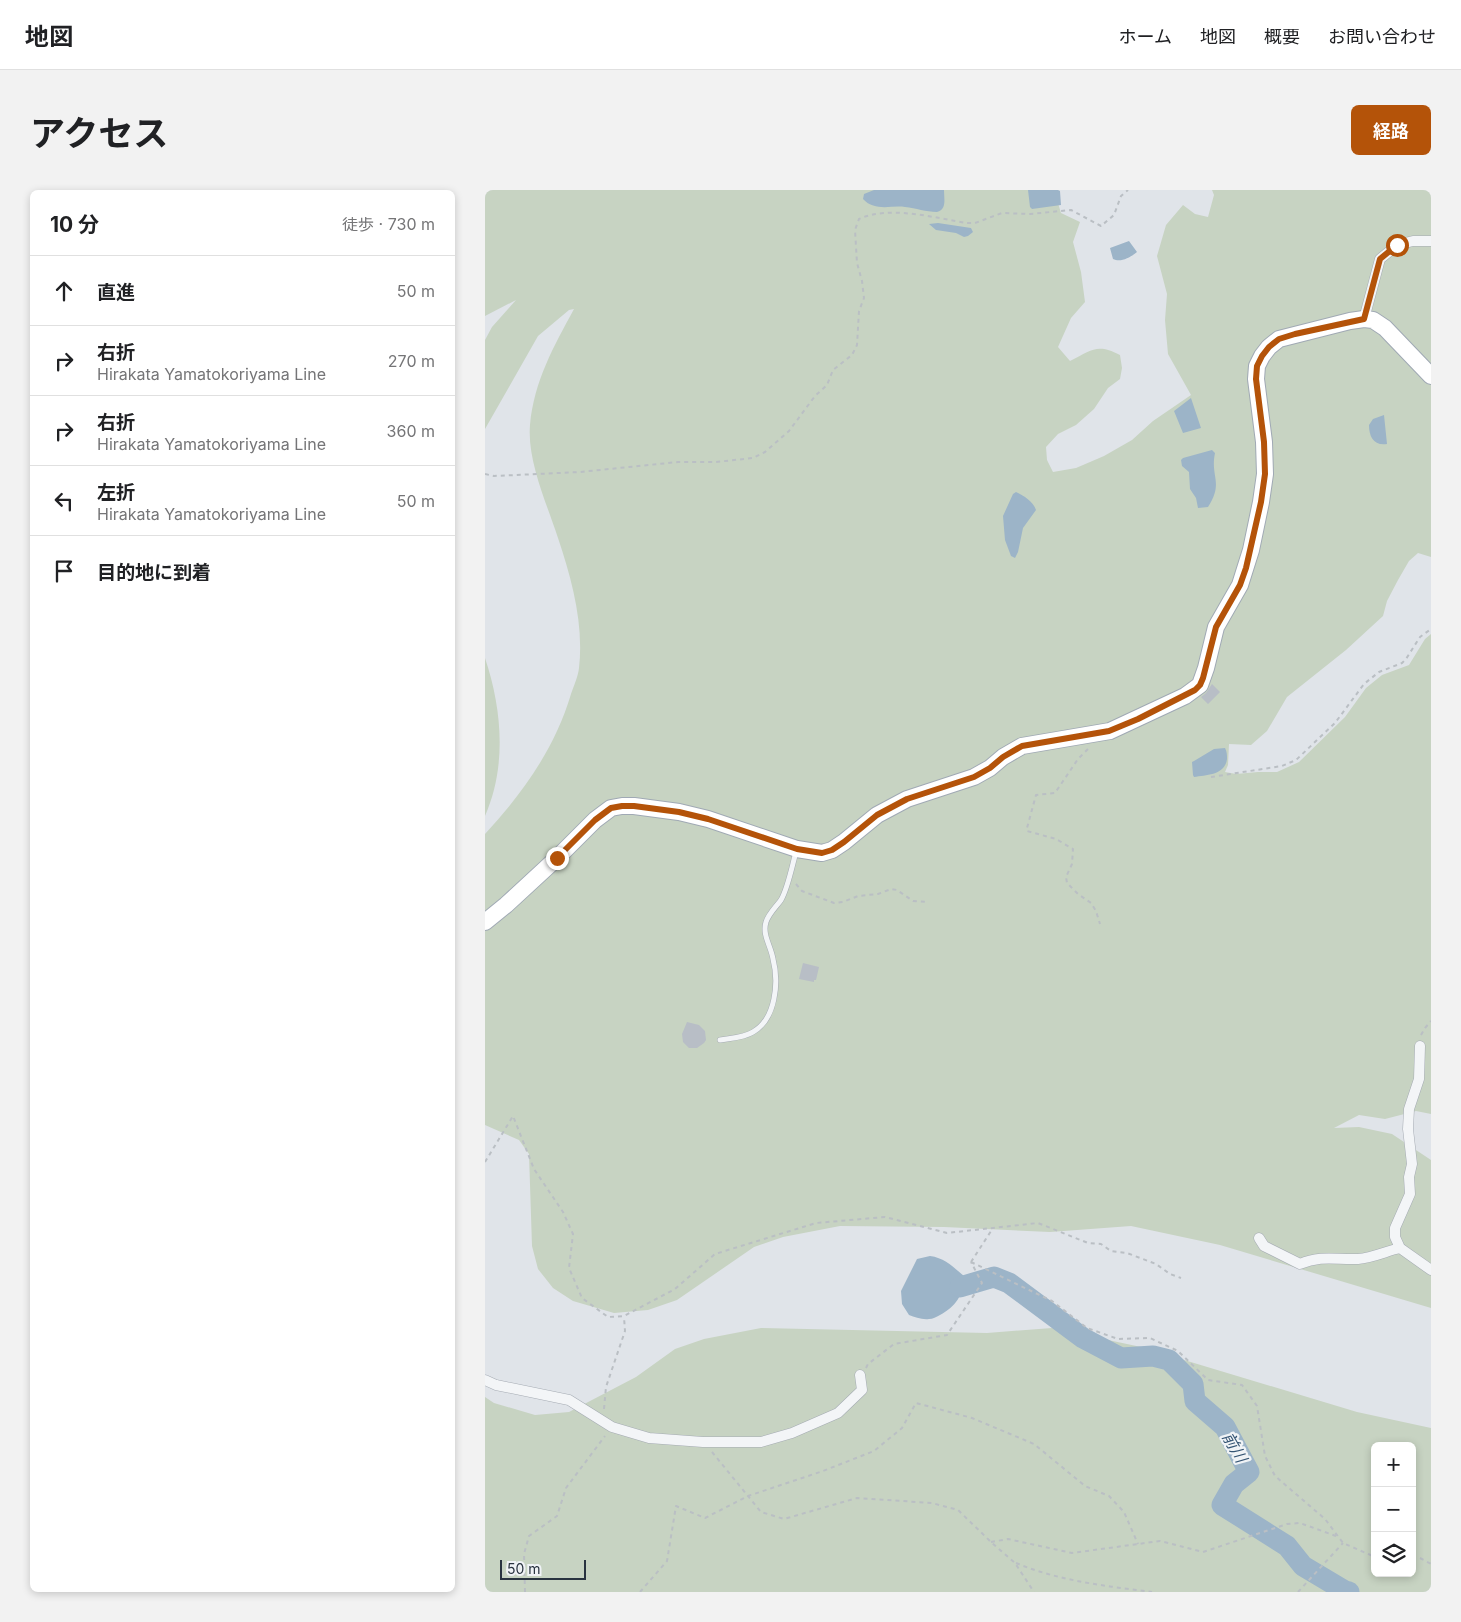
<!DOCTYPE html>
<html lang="ja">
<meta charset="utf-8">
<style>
:root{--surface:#fff;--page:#f2f2f2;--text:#202124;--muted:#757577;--line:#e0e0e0;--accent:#b45309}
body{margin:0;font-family:Inter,"Noto Sans JP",sans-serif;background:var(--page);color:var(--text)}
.controls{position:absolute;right:15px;bottom:15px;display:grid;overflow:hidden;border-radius:8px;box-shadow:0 2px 8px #0003}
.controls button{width:45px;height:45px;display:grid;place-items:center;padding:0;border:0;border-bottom:1px solid var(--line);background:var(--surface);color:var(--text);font:25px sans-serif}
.scale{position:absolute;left:15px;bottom:12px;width:86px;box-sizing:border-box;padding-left:5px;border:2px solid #293340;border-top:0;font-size:14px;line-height:18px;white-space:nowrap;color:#293340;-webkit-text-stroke:4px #f0f3f6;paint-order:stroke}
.stop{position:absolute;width:15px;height:15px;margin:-11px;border:4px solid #b45309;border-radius:50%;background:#fff}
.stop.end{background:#b45309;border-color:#fff;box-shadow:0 1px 5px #0008}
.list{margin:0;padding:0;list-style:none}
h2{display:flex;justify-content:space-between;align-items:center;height:65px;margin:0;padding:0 20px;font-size:21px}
h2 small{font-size:16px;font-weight:400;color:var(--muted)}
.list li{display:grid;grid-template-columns:32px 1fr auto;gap:15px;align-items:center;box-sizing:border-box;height:70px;padding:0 20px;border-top:1px solid var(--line)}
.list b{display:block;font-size:19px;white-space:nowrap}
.list p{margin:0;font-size:16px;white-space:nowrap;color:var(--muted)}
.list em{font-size:16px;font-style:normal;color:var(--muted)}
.icon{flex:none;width:28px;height:28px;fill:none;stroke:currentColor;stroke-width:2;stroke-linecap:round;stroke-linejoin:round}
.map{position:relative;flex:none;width:946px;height:1402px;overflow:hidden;border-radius:8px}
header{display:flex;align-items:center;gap:30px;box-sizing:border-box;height:70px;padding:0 25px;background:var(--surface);border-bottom:1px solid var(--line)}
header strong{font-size:24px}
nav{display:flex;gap:28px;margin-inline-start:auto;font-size:18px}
.intro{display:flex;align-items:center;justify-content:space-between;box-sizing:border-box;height:120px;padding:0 30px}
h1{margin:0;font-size:35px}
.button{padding:12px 22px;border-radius:8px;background:var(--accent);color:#fff;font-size:18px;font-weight:700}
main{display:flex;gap:30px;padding:0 30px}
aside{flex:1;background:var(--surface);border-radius:8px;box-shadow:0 2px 8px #0003}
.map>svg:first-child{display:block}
</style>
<header>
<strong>地図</strong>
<nav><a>ホーム</a><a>地図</a><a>概要</a><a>お問い合わせ</a></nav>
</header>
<div class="intro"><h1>アクセス</h1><a class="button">経路</a></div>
<main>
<aside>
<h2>10 分<small>徒歩 · 730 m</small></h2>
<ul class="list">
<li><svg class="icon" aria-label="ahead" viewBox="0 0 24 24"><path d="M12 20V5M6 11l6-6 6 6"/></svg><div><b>直進</b></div><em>50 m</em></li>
<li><svg class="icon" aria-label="right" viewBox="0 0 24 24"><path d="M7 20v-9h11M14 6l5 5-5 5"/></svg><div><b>右折</b><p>Hirakata Yamatokoriyama Line</p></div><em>270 m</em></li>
<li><svg class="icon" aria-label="right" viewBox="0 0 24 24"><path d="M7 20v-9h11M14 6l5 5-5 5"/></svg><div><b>右折</b><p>Hirakata Yamatokoriyama Line</p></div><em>360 m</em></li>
<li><svg class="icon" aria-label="left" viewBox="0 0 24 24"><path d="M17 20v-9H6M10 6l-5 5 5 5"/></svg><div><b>左折</b><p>Hirakata Yamatokoriyama Line</p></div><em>50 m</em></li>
<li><svg class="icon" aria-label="arrive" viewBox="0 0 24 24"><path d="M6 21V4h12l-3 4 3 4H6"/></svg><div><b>目的地に到着</b></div></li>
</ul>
</aside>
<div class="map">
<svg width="946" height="1402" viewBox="0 0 946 1402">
<rect width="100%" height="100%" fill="#e0e4e9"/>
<path fill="#c7d3c2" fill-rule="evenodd" d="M 0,0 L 569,0 L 576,23 L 595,32 L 588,52 L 596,82 L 600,112 L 586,128 L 573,157 L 585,171 C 607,160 612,153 635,165 L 637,178 L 635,189 L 623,198 L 609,219 L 591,235 L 573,244 L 561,257 L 562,270 L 568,282 L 591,278 L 619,266 L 647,250 L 668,231 L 706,205 L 683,164 L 680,130 L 682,104 L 672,66 L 681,35 L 698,15 L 710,24 L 723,27 L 729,5 L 727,0 L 946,0 L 946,367 L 933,363 L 924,371 L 913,390 L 902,411 L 898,426 L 861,460 L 802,507 L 782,541 L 766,555 L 744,554 L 743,575 L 740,582 L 751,584 L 773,582 L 792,582 L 814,572 L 860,527 L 881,498 L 897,485 L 924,475 L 940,449 L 946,444 L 946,924 L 931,921 L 900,929 L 874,925 L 849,938 L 874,937 L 907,944 L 946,970 L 946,1118 L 735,1055 L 646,1036 L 565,1042 L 459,1037 L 355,1036 L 298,1047 L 269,1057 L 192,1110 L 163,1120 L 129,1123 L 88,1111 L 68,1098 L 53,1079 L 47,1056 L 44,964 L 34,950 L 0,935 L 0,644 C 38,603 70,558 86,504 C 89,495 93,487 94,478 C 99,434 87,390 73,348 C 62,314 42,271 45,235 C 49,191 69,156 89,119 L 84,120 L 53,146 L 0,239 L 0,150 L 7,137 L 31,110 L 0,126 Z
M 0,468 C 17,519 22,576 0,626 Z
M 276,1138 L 502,1143 L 567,1138 L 656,1157 L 872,1222 L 946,1238 L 946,1402 L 0,1402 L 0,1207 L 9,1213 L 50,1225 L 84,1222 L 151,1187 L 190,1159 L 219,1149 ZM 890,1256 L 927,1256 L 927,1383 L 890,1383 Z"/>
<path fill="#9cb4c8" d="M 389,0 L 459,0 C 459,9 462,19 452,22 C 441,22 431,18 420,17 C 406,15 390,22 378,9 L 379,4 Z
M 543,0 L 573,0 L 575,1 L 576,15 L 547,19 L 545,17 Z
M 453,33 L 486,38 L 488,42 L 483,46 L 479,47 L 471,43 L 451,40 L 444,34 Z
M 644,51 L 652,62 C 646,67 636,73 628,69 L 625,58 Z
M 706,208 L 716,238 L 698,243 L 689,221 Z
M 899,225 L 902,254 C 889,256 884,247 884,235 L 888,229 Z
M 727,260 L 730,263 C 725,287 739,292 723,317 L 713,318 L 711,308 L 705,299 L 704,282 L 697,276 L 696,270 L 698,268 Z
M 531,302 C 539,306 548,311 551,320 L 538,338 L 533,362 L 530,368 L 526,366 L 520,350 L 518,326 L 528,304 Z
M 740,558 C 742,562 742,565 742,569 C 740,585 722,585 709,587 L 708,585 L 707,572 L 709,571 L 729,559 Z
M 445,1066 C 460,1068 468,1077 479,1086 C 479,1105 470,1117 455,1125 C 451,1127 448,1129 444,1129 C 437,1130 430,1127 424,1125 L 417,1114 L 416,1101 L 432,1069 Z"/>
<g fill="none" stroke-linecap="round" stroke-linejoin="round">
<path stroke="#9cb4c8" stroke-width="21" d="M 475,1097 L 509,1087 L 524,1093 L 598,1148 L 636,1168 L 668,1166 L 684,1170 L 708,1194 L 710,1211 L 740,1237 L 764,1282 L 749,1294 L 737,1315 L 802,1356 L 818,1376 L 860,1401 L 864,1402"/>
</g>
<path fill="#b8bec6" d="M 727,494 L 735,502 L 723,514 L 716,507 L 721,503 Z
M 318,773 L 334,777 L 331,790 L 329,790 L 329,792 L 314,789 Z
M 202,832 L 214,835 L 220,841 L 221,850 L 219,853 L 212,858 L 204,858 L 198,852 L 197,844 Z"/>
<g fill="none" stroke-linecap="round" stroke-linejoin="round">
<defs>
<path id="lane" d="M 235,850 C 246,848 258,848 268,842 C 291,829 294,792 288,769 C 286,756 277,745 281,732 C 284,723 291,717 296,710 C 303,698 307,676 311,662"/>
<path id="street" d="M 879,129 L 895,69 L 912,55 L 928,51 L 946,51
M 935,856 L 934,889 L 924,919 L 923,939 L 927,974 L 924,987 L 925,1004 L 910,1038 L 910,1047 L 915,1058 L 946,1080
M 774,1048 L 779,1056 L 815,1074 C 836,1065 852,1070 873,1069 C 887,1068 902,1061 915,1058
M 0,1190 L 11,1195 L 84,1210 L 127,1237 L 164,1248 L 218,1252 L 276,1252 L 307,1243 L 353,1223 L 377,1200 L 375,1185"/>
<path id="primary" d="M 0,732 L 21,715 L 72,668 L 110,630 L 126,618 L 137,616 L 149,616 L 194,622 L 223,629 L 312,659 L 337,663 L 347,660 L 359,652 L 392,625 L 422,609 L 489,587 L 505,578 L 518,567 L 537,556 L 625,541 L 700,506 L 715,495 L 721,478 L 731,437 L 755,395 L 766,360 L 776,312 L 780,284 L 779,252 L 771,189 L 772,176 L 777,166 L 784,157 L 794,149 L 865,131 L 879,129 L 888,130 L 900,138 L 946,186"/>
</defs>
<use href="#lane" stroke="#a5abb3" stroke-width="6"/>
<use href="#street" stroke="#a5abb3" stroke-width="11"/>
<use href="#primary" stroke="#a0a9b4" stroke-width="18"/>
<path stroke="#babfc4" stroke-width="2" stroke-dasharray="4 4" stroke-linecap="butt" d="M 0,284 L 9,286 L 95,282 L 193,272 L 231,272 L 268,268 L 280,262 L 304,241 L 330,206 L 342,195 L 348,180 L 367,165 L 372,155 L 374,121 L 379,108 L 377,91 L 372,73 L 370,40 L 374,29 C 405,15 450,28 482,33 L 490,33 L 517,23 L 545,24 L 586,20 L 616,36 L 629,25 L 636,6 L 643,0
M 603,559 L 593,569 L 570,603 L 551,605 L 542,638 L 542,641 L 571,649 L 588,659 L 587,674 L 581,687 L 582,693 L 593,704 L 606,713 L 611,721 L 615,734
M 726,587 L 797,576 L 811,570 L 850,533 L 879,494 L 894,482 L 917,473 L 921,469 L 935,447 L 946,439
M 311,694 L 317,701 L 349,713 L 358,712 L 373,706 L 393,704 L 406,699 L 412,700 L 428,711 L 442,712
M 936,845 L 940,838 L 946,831
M 0,972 L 28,926 L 49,979 L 78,1022 L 88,1044 L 84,1078 L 97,1108 L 123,1127 L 139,1126 L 190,1099 L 230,1064 L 331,1033 L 400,1027 L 462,1043 L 553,1033 L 603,1053 L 616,1054 L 626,1061 L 642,1063 L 671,1074 L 685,1084 L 696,1088
M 486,1072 L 567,1111 L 602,1138 L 633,1149 L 665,1148 L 693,1161 L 723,1190 L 757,1195 L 772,1216 L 780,1266 L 790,1286 L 840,1329 L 858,1353 L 890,1367
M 486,1072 L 508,1038
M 381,1178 L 383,1174 L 409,1154 L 462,1145 L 497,1093 L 486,1072
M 119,1219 L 121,1197 L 140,1141 L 139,1127
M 227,1262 L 276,1322 L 299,1329 L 372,1308 L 447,1313 L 473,1320 L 506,1352 L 530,1373 L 549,1402
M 506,1352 L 523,1349 L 587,1363 L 675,1351 L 718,1362 L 802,1334 L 815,1333 L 851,1346
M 927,1368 L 935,1368 L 946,1374
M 531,1373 C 574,1391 621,1396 667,1402
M 40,1402 L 39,1364 L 44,1346 L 72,1326 L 81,1298 L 120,1246
M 155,1402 L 182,1371 L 191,1316 L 220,1328 L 263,1306 L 338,1281 L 389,1261 L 417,1238 L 431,1213 L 487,1228 L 549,1254 L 600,1296 L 624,1306 L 639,1322 L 653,1354
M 813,1402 L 858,1353"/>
<use href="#lane" stroke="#f3f5f7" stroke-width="5"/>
<use href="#street" stroke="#f3f5f7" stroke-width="10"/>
<use href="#primary" stroke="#fff" stroke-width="16"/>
</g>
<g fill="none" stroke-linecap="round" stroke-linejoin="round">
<path stroke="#b45309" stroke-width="6" d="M 72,668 L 110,630 L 126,618 L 137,616 L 149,616 L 194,622 L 223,629 L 312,659 L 337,663 L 347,660 L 359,652 L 392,625 L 422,609 L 489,587 L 505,578 L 518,567 L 537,556 L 624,541 L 653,529 L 710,500 L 715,495 L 718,488 L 731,437 L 755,395 L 761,378 L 776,312 L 780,284 L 779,252 L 771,189 L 772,176 L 777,166 L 784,157 L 794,149 L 810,144 L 879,129 L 895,69 L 912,55"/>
</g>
<g text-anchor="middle" stroke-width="4.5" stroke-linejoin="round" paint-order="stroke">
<g font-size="16" font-style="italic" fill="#345473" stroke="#f0f3f6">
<text transform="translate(750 1257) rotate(60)" y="6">前川</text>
</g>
</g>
</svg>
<div class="controls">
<button>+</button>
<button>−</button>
<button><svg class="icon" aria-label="layers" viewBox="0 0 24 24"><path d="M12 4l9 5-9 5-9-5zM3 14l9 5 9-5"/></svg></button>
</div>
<div class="scale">50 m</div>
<div class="stop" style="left:912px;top:55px"></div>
<div class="stop end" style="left:72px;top:668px"></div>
</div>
</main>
